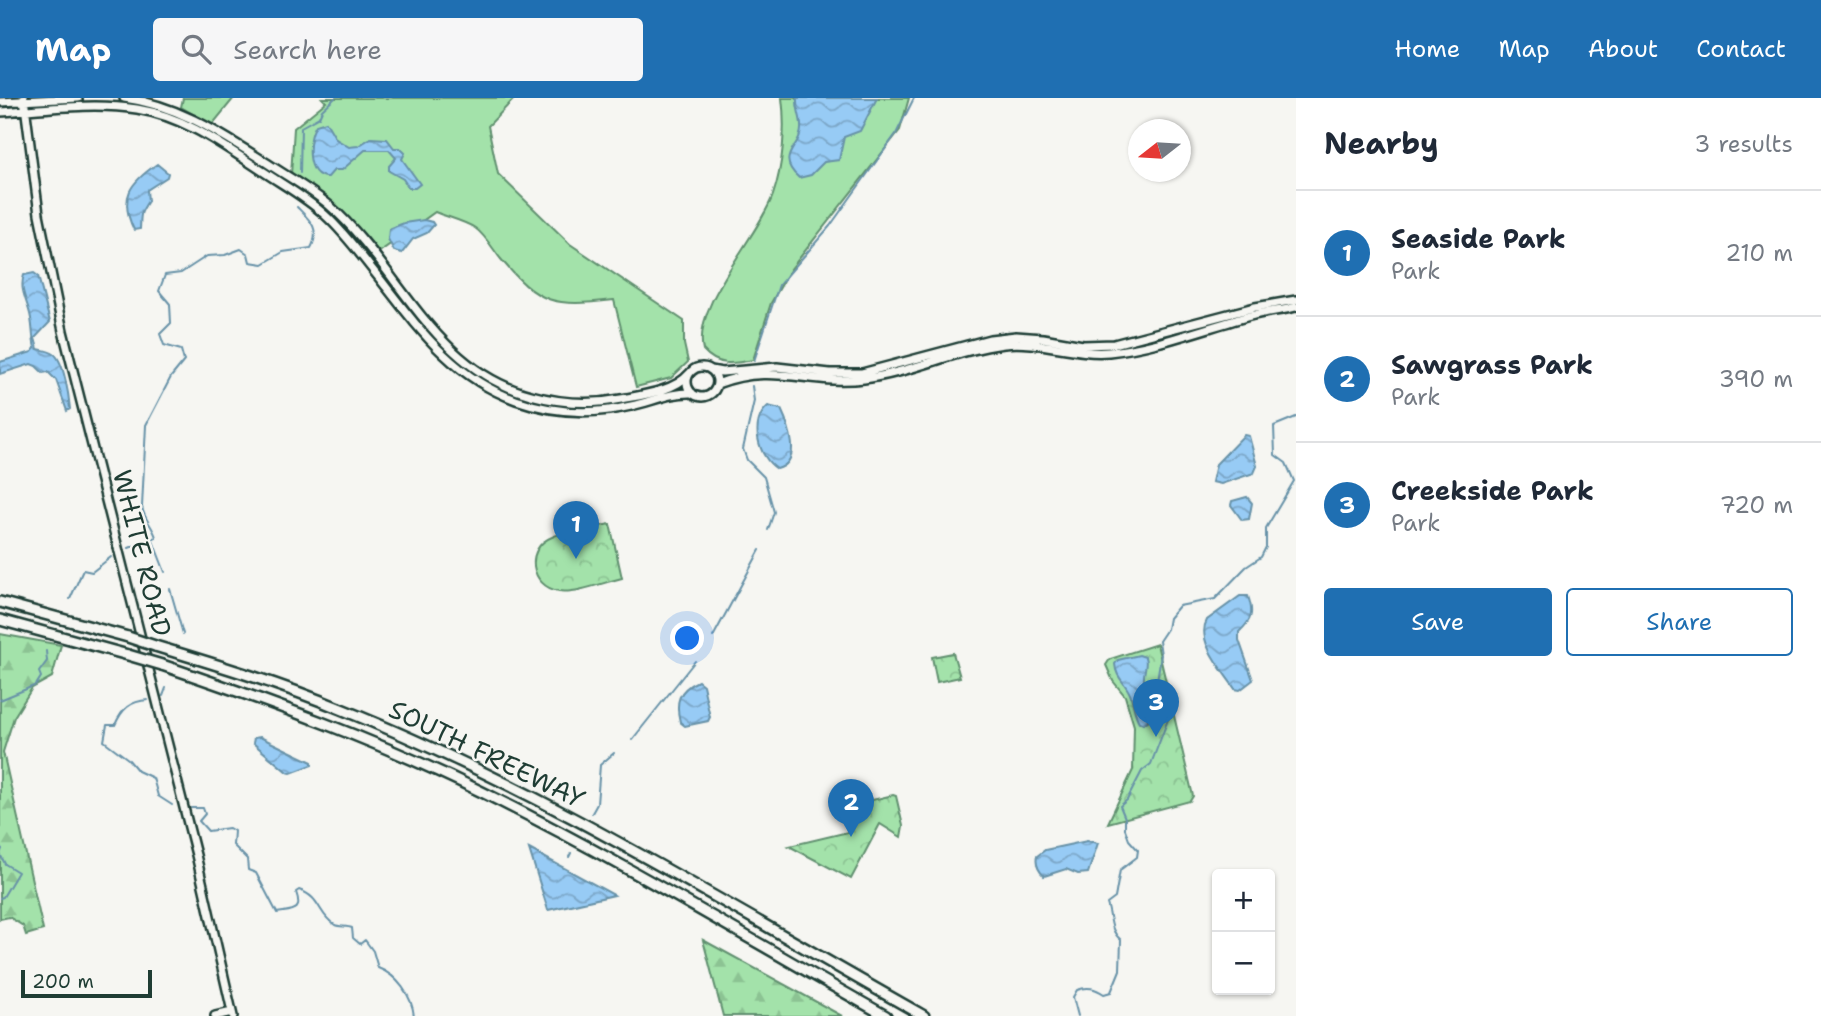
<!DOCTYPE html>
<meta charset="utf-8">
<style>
:root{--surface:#fff;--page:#f6f6f7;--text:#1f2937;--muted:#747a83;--line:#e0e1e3;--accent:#1f6fb2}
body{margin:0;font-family:"Shantell Sans",sans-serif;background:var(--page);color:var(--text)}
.controls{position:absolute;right:21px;bottom:21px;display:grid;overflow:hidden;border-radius:7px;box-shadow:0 2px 5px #0004}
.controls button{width:63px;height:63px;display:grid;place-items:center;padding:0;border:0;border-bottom:2px solid var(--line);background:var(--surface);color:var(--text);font:35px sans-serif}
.compass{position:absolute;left:1128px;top:21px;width:63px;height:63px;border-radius:50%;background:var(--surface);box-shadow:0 2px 5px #0004;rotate:253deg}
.scale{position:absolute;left:21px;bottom:18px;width:131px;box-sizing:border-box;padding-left:7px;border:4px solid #1f3d34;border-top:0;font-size:19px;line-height:24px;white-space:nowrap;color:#1f3d34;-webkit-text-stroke:5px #f6f6f2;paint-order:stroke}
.you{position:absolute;left:688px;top:541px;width:24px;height:24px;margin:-18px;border:5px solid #fff;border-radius:50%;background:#1a73e8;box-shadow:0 0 0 10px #1a73e833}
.badge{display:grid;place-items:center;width:46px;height:46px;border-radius:50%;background:var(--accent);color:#fff;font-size:23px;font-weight:700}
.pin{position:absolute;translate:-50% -58px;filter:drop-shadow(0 2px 4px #0008)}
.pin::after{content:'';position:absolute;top:37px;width:24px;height:21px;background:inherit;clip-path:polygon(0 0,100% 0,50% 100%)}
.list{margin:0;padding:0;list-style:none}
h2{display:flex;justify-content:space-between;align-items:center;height:91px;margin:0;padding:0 28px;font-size:30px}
h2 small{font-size:23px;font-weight:400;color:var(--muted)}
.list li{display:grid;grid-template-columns:46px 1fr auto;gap:21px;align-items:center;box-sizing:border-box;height:126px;padding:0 28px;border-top:2px solid var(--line)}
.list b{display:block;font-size:26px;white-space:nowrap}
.list p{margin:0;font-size:23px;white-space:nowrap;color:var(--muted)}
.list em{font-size:23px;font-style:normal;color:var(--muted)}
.actions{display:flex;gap:14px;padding:21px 28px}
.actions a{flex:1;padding:16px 0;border:2px solid var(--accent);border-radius:7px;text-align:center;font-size:24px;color:var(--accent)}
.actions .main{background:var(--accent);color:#fff}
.icon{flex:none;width:38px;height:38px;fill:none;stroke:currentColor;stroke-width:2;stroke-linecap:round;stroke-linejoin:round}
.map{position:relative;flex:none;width:1296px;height:918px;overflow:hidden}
header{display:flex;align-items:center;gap:42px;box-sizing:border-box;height:98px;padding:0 35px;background:var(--accent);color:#fff}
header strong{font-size:33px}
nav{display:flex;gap:38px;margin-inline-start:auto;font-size:24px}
.search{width:490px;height:63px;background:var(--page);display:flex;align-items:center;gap:18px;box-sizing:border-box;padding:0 24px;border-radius:7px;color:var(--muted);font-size:26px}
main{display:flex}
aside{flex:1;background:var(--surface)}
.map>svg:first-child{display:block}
</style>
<header>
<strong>Map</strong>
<div class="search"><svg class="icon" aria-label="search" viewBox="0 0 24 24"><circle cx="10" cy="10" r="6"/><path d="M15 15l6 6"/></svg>Search here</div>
<nav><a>Home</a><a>Map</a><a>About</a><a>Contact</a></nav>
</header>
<main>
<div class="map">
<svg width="1296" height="918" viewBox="0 0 1296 918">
<defs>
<pattern id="forest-firs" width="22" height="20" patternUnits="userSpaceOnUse" patternTransform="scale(1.75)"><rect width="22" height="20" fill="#a3e2aa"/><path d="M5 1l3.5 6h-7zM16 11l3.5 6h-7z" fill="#8cc393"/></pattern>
<pattern id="park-crowns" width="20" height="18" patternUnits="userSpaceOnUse" patternTransform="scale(1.75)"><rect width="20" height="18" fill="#a3e2aa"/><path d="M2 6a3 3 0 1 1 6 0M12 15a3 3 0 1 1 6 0" fill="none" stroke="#8cc393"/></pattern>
<pattern id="water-waves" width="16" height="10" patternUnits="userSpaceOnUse" patternTransform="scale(1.75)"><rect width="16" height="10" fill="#97cbf5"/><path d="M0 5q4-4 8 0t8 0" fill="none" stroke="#7ba6c7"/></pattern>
</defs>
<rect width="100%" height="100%" fill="#f6f6f2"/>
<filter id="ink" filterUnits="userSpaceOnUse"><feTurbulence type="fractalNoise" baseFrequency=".0143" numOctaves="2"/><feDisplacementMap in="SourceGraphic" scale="14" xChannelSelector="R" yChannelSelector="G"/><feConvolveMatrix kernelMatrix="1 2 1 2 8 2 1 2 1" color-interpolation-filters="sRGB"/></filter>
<g filter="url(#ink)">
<path fill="#a3e2aa" stroke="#61906f" stroke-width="2" d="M 183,0 L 234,0 L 212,27 L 181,9 Z
M 322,0 L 515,0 L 488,28 L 498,76 L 570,146 L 684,223 L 684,246 L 688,264 L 671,280 L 636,289 L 614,202 C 554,209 539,207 500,160 C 493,151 485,137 475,130 C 464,123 447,119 435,114 L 375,157 L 352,127 L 291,77 L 294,30 L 326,4 Z
M 782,0 L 909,0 L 900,32 L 790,172 L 771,205 L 753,262 C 733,266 718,269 703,252 C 692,207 757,141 773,97 C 783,68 786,30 782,0 Z"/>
<path fill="url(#forest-firs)" stroke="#61906f" stroke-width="2" d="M 0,536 L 61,547 L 52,579 L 32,590 L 14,619 L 3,654 L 43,832 L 26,837 L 23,828 L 9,819 L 0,821 Z
M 703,842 L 842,918 L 723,918 Z"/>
<path fill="url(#park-crowns)" stroke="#61906f" stroke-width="2" d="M 610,426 L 622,480 C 605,484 575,496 559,493 C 530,489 524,450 552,439 C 569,431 591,430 610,426 Z
M 1157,546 L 1193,698 L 1190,703 L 1108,725 L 1133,672 L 1134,628 L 1125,598 L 1113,583 L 1106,567 L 1110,561 Z
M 953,555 L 960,579 L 937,584 L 932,559 Z
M 893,697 L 896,698 L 903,728 L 901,739 L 880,726 L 851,781 L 789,748 L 848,734 L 843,709 Z"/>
<path fill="url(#water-waves)" stroke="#6792a8" stroke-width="2" d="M 797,0 L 877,0 L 860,33 L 844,39 L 839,62 L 824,64 L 811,77 L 799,80 C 773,57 803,49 801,28 C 801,18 796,11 797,0 Z
M 326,24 L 336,41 L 349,49 L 358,48 L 371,40 L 387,41 L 394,50 L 400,50 L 405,55 L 402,61 L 420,86 L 415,90 L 409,90 L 403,81 L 389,73 L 389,68 L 396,60 L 389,52 L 365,52 L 342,72 L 334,72 L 328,79 C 305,80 307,41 316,27 Z
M 157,66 L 168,75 L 167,79 L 147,92 L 148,103 C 139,117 141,116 140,131 L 134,132 C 118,99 131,84 157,66 Z
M 424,122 L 432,124 L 434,127 L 427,135 L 413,141 L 402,155 L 394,153 L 388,141 L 389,131 L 404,125 Z
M 34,175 L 38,178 L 50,224 L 35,240 L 38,251 C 43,252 50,253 54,256 C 64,263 69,299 70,311 L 67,313 L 56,282 L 48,274 L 43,275 L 36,268 L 31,266 L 0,276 L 0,264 L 32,254 L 35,250 C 32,239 33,227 30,216 C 27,203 19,191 24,177 Z
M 768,308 L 781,311 C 789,328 803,364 777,371 C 758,359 749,324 768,308 Z
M 1244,337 L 1249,338 L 1257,368 L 1254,375 L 1221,386 L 1212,384 L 1216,366 Z
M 1247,399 L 1252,405 L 1249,421 L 1242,422 L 1231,407 L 1232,403 Z
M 1240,498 L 1248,498 C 1254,515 1252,522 1239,534 L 1239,542 L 1253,582 L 1240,592 L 1235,591 C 1224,574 1195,543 1207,522 Z
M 1139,557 L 1145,559 C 1148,568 1143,573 1144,582 C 1146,596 1149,609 1148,623 L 1143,626 L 1139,624 C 1134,616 1134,606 1130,596 C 1125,584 1116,580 1115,566 L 1118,562 Z
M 698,583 L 703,587 L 710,619 L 708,623 L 685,628 L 680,624 C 675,604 678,592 698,583 Z
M 260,639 L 312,664 L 312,667 L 291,675 L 287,674 L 253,645 L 254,640 Z
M 1087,743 L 1098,745 L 1088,775 L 1078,776 L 1066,771 L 1044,778 C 1039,773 1035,766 1037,758 L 1045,752 Z
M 529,751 L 614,797 L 548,812 Z"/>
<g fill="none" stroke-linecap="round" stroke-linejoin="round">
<path stroke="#6792a8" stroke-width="2" d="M 300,75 L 301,29 L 319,19 L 322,12 L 335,0
M 754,263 L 779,187 L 830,128 L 896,36 L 914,0
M 752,288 L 754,303 L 743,351 L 747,362 L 764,379 L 774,414 L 768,432
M 153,443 L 165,474
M 129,450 L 156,439 C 152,427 144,421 142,409 L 146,327 L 171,279 L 184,263 L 181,252 L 164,247 L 160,236 L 171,225 L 170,206 L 159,193 L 165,177 L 181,175 L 207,158 L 225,157 L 241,151 L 248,156 L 250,164 L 263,166 L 283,154 L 311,150 C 321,131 310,122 297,109
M 170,491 L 183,536
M 70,501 L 83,472 L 92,474 L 111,459
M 713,539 L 760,452
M 163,598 L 166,590
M 0,602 L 36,587 L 41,579 L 39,574 L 47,563 L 46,553
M 148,602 C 130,603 122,611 115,627 L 107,627 L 104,643 L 128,661 L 138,673 L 153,680 L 158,698 L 172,707
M 632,642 L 695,563
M 191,710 L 203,710 L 205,716 L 199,723 L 208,733 L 229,730 L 234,733 L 233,747 L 247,761 L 248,772 L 256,775 L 277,815 C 294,812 303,814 296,794 L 299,792 C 321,799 318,817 335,827 C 339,829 347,828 352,830 L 353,840 L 360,846 L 365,842 L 373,853 L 378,870 C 397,877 412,898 414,918
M 592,715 L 597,706 L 600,667 L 614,655
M 0,749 L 2,751 L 0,756 L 5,766 L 18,774 L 3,799 L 0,800
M 569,759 L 571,755
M 1078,918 L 1073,899 L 1077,892 C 1088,888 1095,890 1104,896 L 1111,894 L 1120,872 L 1121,842 C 1109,832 1112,820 1107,806 L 1115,800 L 1120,772 L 1137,759 L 1138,752 L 1129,742 L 1125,731 L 1125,720 L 1120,708 L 1127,702 L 1142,673 L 1151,666 L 1169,619 L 1167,612 L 1160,606 L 1155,595 L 1161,557 L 1159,543 L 1167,531 L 1169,520 L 1179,508 L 1215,501 L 1246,469 L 1261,459 L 1266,449 L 1266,430 L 1294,383 L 1286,365 L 1275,357 L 1274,328 L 1296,319"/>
<defs>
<path id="secondary" d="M 24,0 L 39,116 L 63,233 L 196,757 L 233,918
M 124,0 C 179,7 221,36 267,65 C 288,79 310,91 329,107 C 400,169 432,271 531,297 C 560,305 591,307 621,301 C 642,297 675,293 689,276
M 0,4 L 78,0
M 0,14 C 45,11 93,4 137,11 C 186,19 224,48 264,74 C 285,88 307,100 325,117 C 346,136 362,159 380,181 C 419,231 454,280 516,302 C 553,315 593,317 631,308 C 651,304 671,294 692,295
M687 284a15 15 0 1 1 30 0a15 15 0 1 1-30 0Z
M 711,272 L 722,274 L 777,269 L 830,275 L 862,275 L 990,241 L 1016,238 L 1043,240 L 1083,247 L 1114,246 L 1255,209 L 1296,202
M 717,286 C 774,264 809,288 864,281 C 911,275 956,252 1004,246 C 1040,242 1074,257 1109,254 C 1158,249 1207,229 1254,217 C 1268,213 1282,213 1296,209
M 215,918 L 232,914"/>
<path id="highway" d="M 0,504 L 128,539
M 0,522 L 128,557
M 155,548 C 218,567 281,586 341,611 C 542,691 735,812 924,918
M 162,567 C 271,604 379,643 482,694 C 620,762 752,843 886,918"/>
</defs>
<use href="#secondary" stroke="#1f3d34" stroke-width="12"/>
<use href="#highway" stroke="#1f3d34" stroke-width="14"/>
<use href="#secondary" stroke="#f6f6f2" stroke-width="7"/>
<use href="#highway" stroke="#f6f6f2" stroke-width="9"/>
<defs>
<path id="highway-bridge" d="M 128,539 L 155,548
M 128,557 L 162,567"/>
</defs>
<use href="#highway-bridge" stroke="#1f3d34" stroke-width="14" stroke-linecap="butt"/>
<use href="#highway-bridge" stroke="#f6f6f2" stroke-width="9"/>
</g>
</g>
<g text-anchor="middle" stroke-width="5" stroke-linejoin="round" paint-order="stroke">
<g font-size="26" fill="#1f3d34" stroke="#f6f6f2">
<text transform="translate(142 455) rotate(76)" y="9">WHITE ROAD</text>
<text transform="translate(487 656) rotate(26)" y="9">SOUTH FREEWAY</text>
</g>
</g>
</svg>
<div class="controls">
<button>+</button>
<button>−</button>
</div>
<svg class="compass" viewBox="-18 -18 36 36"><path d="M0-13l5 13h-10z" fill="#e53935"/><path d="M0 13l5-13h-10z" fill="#747a83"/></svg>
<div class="scale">200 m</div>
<div class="you"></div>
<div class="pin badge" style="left:576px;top:461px">1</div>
<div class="pin badge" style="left:851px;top:739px">2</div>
<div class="pin badge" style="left:1156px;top:639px">3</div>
</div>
<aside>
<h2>Nearby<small>3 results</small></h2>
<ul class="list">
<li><span class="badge">1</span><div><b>Seaside Park</b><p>Park</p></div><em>210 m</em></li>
<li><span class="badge">2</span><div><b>Sawgrass Park</b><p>Park</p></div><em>390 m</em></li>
<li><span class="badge">3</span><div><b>Creekside Park</b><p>Park</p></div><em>720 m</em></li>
</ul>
<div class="actions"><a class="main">Save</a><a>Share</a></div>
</aside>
</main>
